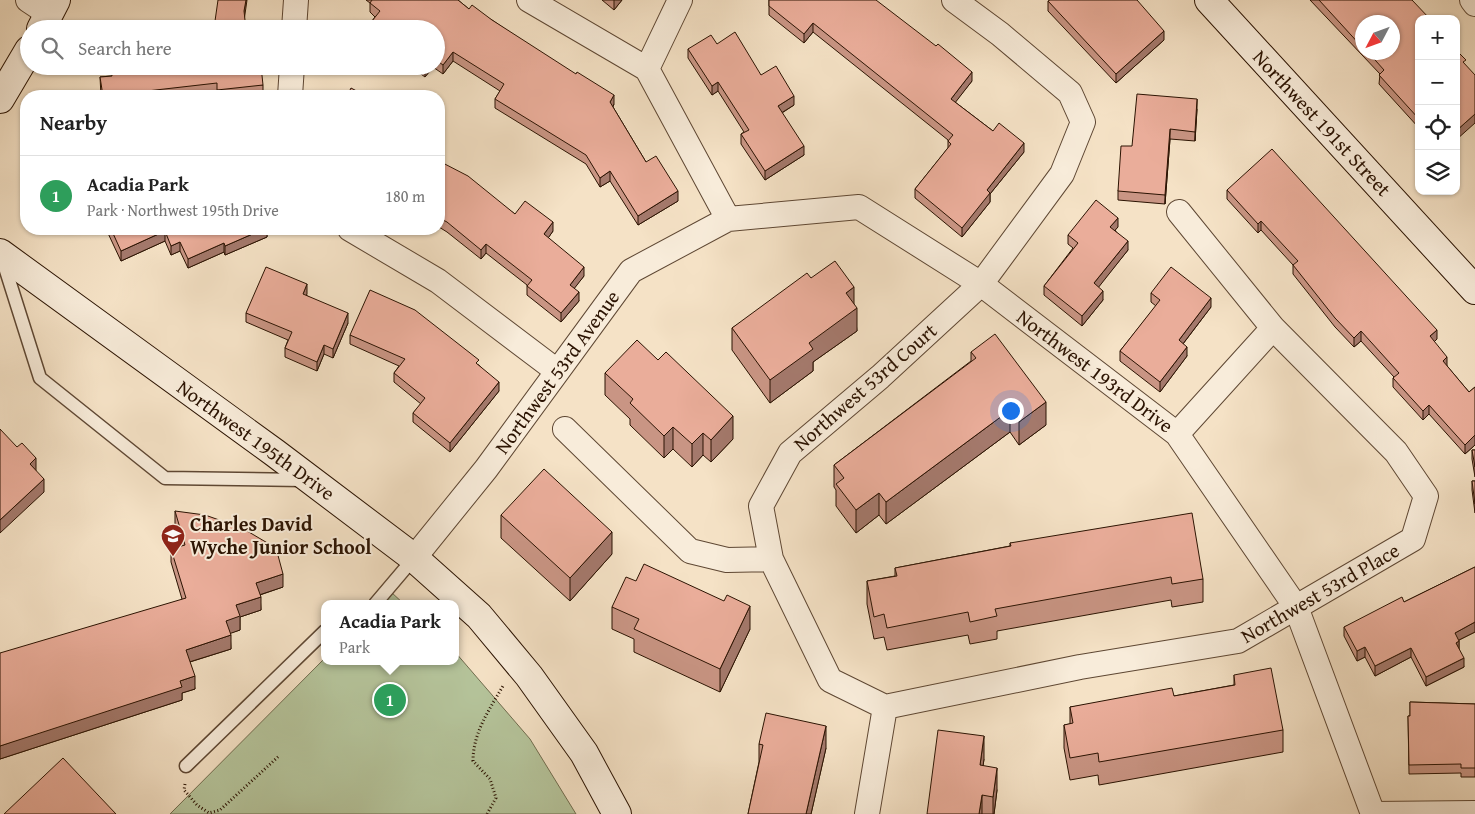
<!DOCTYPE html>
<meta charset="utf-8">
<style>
:root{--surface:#fff;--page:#f2f2f2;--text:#222;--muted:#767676;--line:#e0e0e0;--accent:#8f2418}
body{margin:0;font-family:"Gentium Book Plus",serif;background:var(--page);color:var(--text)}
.controls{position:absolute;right:15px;top:15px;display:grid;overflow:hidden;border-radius:10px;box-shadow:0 1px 4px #0004}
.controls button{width:45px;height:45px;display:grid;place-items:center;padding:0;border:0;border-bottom:1px solid var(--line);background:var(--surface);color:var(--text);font:25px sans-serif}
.compass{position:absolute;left:1355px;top:15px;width:45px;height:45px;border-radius:50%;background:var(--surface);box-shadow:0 1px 4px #0004;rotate:229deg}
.you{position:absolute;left:1010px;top:410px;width:18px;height:18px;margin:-12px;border:4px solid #fff;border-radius:50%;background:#1a73e8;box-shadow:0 0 0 8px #1a73e833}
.badge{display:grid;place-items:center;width:32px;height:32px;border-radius:50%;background:var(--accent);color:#fff;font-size:16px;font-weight:700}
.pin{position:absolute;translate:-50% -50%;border:2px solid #fff;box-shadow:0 1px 5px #0006}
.popup{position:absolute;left:321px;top:600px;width:138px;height:65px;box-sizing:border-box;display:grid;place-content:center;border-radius:10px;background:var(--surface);filter:drop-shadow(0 1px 4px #0005);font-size:16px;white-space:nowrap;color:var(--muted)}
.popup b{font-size:19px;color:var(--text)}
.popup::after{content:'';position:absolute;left:50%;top:100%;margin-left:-10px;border:10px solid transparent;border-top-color:var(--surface)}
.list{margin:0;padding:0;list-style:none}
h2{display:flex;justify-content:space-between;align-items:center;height:65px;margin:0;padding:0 20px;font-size:21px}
h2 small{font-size:16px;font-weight:400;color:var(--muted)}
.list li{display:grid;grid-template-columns:32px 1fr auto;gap:15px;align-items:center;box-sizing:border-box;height:80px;padding:0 20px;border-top:1px solid var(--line)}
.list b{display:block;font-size:19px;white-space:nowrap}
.list p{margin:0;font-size:16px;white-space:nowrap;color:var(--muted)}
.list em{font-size:16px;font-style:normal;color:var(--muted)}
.icon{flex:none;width:28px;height:28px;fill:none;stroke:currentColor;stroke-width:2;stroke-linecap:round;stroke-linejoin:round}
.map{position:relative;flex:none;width:1475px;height:814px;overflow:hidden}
.search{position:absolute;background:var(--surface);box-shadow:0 1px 4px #0004;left:20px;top:20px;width:425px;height:55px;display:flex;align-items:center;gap:12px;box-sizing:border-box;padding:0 18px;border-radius:28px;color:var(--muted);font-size:19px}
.panel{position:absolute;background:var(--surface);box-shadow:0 1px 4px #0004;left:20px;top:90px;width:425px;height:145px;border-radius:20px}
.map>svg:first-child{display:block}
</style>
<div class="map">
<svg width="1475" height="814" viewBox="0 0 1475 814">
<rect width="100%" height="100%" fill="#f5e2c6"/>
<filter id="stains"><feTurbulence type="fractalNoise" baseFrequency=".004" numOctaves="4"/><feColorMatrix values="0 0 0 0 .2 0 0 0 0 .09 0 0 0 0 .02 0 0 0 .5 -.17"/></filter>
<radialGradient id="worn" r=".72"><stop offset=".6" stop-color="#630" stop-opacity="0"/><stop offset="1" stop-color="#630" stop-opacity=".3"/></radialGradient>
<path fill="#b5c49b" stroke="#706c4e" d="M 391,592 L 404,604 L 380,604 Z
M 455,652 L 530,739 L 576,814 L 170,814 L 325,658 L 325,661 L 455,661 Z"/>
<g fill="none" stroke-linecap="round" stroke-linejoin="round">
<defs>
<path id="lane" d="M 3,261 L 40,378 L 165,478 L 304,480
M 375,604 L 414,558
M 186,766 L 325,631"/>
<path id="street" d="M 28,0 L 49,14
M 529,0 L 647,69
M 680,0 L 647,69 L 728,219
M 954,0 L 1000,34 L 1070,93 L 1083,122 L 1062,174 L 981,284 L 880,377 L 790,453 L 761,506 L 771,559 L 830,680 L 885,707 L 1080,667 L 1238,641 L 1413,539 L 1426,496 L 1396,452 L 1273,328 L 1179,212
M 1472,0 L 1475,4
M 294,29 L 296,0
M 290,96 L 292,66
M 350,229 L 438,281 L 557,371
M 565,429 L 690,551 L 727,560 L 771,559
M 1177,434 L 1273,328
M 414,558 L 486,469 L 631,271 L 728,219 L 859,207 L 981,284 L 1177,434 L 1296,607 L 1373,814
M 867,814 L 885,707
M 1373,814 L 1475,813"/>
<path id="secondary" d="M 1209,0 L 1475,290
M 41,29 L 56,0
M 0,99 L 29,50
M 0,253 L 275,453 L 414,558 L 479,616 L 529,676 L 584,753 L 617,814"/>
</defs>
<use href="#lane" stroke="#5e4733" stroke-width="15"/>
<use href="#street" stroke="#5e4733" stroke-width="26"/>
<use href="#secondary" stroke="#2b1302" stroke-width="30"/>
<path stroke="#2b1302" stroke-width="3" stroke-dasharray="1 2.5" stroke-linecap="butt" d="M 185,784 L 184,790 L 197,805 L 209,813 L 220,810 L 279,756
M 487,814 L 496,798 L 490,779 L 473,761 C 473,733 489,710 503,686"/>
<use href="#lane" stroke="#f8ecda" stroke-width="12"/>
<use href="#street" stroke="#f8ecda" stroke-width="24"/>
<use href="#secondary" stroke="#f8ecda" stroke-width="28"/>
</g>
<path fill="#c99584" stroke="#2b1302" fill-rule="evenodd" d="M 366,0 L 458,0 L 469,9 L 492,20 L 614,104 L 613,107 L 646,162 L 678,201 L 638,225 L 610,181 L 600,187 L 586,164 L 495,108 L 495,99 L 500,91 L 453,61 L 443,74 L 433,67 L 425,77 L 410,66 L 436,66 L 436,29 L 372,29 L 372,21 L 375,17 L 370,12 L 370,3 Z
M 602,0 L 622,0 L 614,10 Z
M 769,0 L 972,81 L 955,102 L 993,131 L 1024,152 L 990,194 L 990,202 L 962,237 L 915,198 L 915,189 L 948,148 L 948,140 L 813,32 L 804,43 L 769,15 Z
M 1310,0 L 1412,0 L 1419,19 L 1419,128 L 1379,84 L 1380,74 ZM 1362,22 L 1392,52 L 1362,52 Z
M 1048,1 L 1164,40 L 1116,83 L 1048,11 Z
M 717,44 L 761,75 L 794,105 L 782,113 L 804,155 L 765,180 L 741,144 L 741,134 L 744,132 L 718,91 L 712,95 L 688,58 L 688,49 Z
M 111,76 L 263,85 L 263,94 L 243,96 L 217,96 L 217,93 L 182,96 L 101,96 L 100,77 Z
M 1197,109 L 1195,141 L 1170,139 L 1165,204 L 1118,200 L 1118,191 L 1132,146 Z
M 439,161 L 515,214 L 553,231 L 548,238 L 584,276 L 574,288 L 579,301 L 561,322 L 527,295 L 527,285 L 486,253 L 481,259 L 447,232 L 439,227 Z
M 1227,190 L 1437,339 L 1434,342 L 1447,366 L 1469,392 L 1475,387 L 1475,445 L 1465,454 L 1429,414 L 1423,420 L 1393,387 L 1393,378 L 1394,377 L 1361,341 L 1354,347 L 1335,327 L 1293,274 L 1293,265 L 1261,230 L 1258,233 L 1227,199 Z
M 1118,227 L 1115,230 L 1128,250 L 1098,287 L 1103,300 L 1082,326 L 1044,295 L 1044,286 L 1073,248 L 1068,244 L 1068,235 Z
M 106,229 L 267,229 L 267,237 L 225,255 L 224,252 L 188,268 L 180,251 L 171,255 L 165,241 L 121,261 Z
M 811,278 L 854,305 L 857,331 L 813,362 L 813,371 L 770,403 L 732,350 L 732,328 Z
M 1151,293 L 1211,307 L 1183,344 L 1187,356 L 1160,392 L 1120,361 L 1120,351 L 1156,306 L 1151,302 Z
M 307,294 L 306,295 L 348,323 L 333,358 L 324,354 L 317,371 L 285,357 L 285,348 L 288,340 L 246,322 L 246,313 Z
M 350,335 L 479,365 L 499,391 L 450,452 L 413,422 L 413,413 L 421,404 L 394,382 L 394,373 L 399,366 L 350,344 Z
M 971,352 L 1046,425 L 1019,445 L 1010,432 L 886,524 L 879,515 L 856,533 L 836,506 L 836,490 L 834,487 L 834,465 L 971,361 Z
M 605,373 L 733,439 L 711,462 L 703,455 L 692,467 L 673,449 L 664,458 L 630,425 L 630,419 L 605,395 Z
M 1472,450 L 1475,450 L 1475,477 L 1472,459 Z
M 1472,481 L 1475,481 L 1475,513 L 1472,490 Z
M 175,511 L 283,587 L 260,595 L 261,610 L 240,617 L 240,630 L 230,633 L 231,649 L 190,662 L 195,689 L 182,693 L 182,700 L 0,759 L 182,599 L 171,562 L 171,549 L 182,546 L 175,525 Z
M 501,515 L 612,554 L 570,601 L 501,538 Z
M 1010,543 L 1203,579 L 1203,602 L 1172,607 L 1171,600 L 997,631 L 997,639 L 970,644 L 968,635 L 887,650 L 884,637 L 874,639 L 867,604 L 867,581 L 895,576 L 895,568 L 1010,546 Z
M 1475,567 L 1475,632 L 1459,640 L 1459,649 L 1464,667 L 1426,686 L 1411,657 L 1375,676 L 1365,657 L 1357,661 L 1344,636 L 1344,627 L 1404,602 Z
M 612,607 L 750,629 L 720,692 L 634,652 L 634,639 L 612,629 Z
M 1234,675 L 1283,730 L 1283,752 L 1099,785 L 1098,775 L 1070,780 L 1064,748 L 1064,725 L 1070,724 L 1070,707 L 1174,696 L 1234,685 Z
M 1410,702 L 1475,704 L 1475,777 L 1461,777 L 1461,773 L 1409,774 L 1408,716 L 1410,716 Z
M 759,744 L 826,748 L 811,814 L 748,814 L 759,762 Z
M 984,759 L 983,766 L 997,790 L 994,814 L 927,814 Z"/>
<path fill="#a4796c" stroke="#2b1302" d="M 246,0 L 247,0 L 244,21 L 244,11 Z
M 614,0 L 622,0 L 614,10 Z
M 813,23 L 813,32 L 804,43 L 804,34 Z
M 1164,31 L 1164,40 L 1116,83 L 1116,74 Z
M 453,52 L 453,61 L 443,74 L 443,65 Z
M 426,66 L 433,66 L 433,67 L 425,77 L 425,68 Z
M 972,72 L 972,81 L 951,108 L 951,99 Z
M 718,82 L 718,91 L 712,95 L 712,86 Z
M 614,95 L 614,104 L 610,111 L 610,102 Z
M 794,96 L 794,105 L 778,115 L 778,106 Z
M 1197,99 L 1197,109 L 1195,141 L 1195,132 Z
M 1475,114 L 1475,123 L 1456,140 L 1456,131 Z
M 1170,129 L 1170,139 L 1165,204 L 1165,195 Z
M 1024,143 L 1024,152 L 990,194 L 990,202 L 962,237 L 962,228 L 987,190 Z
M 804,146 L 804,155 L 765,180 L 765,171 Z
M 610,171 L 610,181 L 600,187 L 600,178 Z
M 678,191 L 678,201 L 638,225 L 638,216 Z
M 1118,218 L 1118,227 L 1110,236 L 1110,227 Z
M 1261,221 L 1261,230 L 1258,233 L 1258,224 Z
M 553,222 L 553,231 L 544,244 L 544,234 Z
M 264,229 L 267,229 L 267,237 L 225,255 L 225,246 Z
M 165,231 L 165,241 L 121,261 L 121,251 Z
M 1128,241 L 1128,250 L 1094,293 L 1094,283 Z
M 180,242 L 180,251 L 171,255 L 171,246 Z
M 224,243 L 224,252 L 188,268 L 188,259 Z
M 486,244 L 486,253 L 481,259 L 481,250 Z
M 584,267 L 584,276 L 570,294 L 570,285 Z
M 307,284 L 307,294 L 303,303 L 303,294 Z
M 854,287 L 854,310 L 857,308 L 857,331 L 813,362 L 813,371 L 770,403 L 770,380 L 809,343 L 846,293 Z
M 1103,291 L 1103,300 L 1082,326 L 1082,316 Z
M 579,292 L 579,301 L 561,322 L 561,313 Z
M 1211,298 L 1211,307 L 1179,349 L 1179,340 Z
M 348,313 L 348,323 L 333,358 L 333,349 Z
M 1437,330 L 1437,339 L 1430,346 L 1430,336 Z
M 1361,331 L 1361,341 L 1354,347 L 1354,338 Z
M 324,345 L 324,354 L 317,371 L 317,362 Z
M 1187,347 L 1187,356 L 1160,392 L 1160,382 Z
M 1447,357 L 1447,366 L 1443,371 L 1443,361 Z
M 499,382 L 499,391 L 450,452 L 450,443 Z
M 1046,402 L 1046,425 L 1019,445 L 1019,422 Z
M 1429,405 L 1429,414 L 1423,420 L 1423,411 Z
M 1010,410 L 1010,432 L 886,524 L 886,502 Z
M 733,416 L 733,439 L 711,462 L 711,440 Z
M 673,427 L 673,449 L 664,458 L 664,436 Z
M 703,433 L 703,455 L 692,467 L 692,444 Z
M 1475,435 L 1475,445 L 1465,454 L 1465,445 Z
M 36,458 L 36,471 L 30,464 Z
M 44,479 L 44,492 L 0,533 L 0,520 Z
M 879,493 L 879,515 L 856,533 L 856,510 Z
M 612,532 L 612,554 L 570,601 L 570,578 Z
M 283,574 L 283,587 L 256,596 L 256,583 Z
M 261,597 L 261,610 L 240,617 L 240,630 L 226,635 L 226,621 L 236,605 Z
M 750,606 L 750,629 L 720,692 L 720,669 Z
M 1475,622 L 1475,632 L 1455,642 L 1455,633 Z
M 231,635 L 231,649 L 186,663 L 186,650 Z
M 1459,641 L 1459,650 L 1456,643 Z
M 1365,647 L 1365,657 L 1357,661 L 1357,651 Z
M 1411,648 L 1411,657 L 1375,676 L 1375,666 Z
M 1464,658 L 1464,667 L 1426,686 L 1426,677 Z
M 195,676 L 195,689 L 182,693 L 182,700 L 0,759 L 0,746 L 180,681 Z
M 826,726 L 826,748 L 811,814 L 806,814 Z
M 984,736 L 984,759 L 980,788 L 980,765 Z
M 997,768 L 997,790 L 994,814 L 993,814 L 993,797 Z
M 982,795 L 982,814 L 979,814 Z"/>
<path fill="#eaad9a" stroke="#2b1302" d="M 218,0 L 246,0 L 244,11 L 246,29 L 207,29 L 214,28 Z
M 372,0 L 458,0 L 469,9 L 472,5 L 492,20 L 576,74 L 577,72 L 614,95 L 610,102 L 646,162 L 656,156 L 678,191 L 638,216 L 610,171 L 600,178 L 586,155 L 495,99 L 504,84 L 453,52 L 443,65 L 436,60 L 436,29 L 382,29 L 372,21 L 380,11 L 370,3 Z
M 769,0 L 876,0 L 936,46 L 938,44 L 972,72 L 951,99 L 993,131 L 999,123 L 1024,143 L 987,190 L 990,193 L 962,228 L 915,189 L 951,144 L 948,141 L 953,135 L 813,23 L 804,34 L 769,6 Z
M 1050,0 L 1137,0 L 1164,31 L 1116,74 L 1048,1 Z
M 1319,0 L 1412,0 L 1430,19 L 1419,19 L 1419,119 L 1379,75 L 1384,70 L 1368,52 L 1392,52 L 1392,22 L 1362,22 L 1362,47 Z
M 735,32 L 761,75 L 776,66 L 794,96 L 778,106 L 804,146 L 765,171 L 741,134 L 749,130 L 718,82 L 712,86 L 688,49 L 711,35 L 717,44 Z
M 1456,50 L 1466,60 L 1463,62 L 1475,75 L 1475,114 L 1456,131 Z
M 111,66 L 261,66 L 263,85 L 217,90 L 217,83 L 147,91 L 147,96 L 103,96 L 100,77 L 112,76 Z
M 351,88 L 366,96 L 347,96 Z
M 1137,94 L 1197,99 L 1195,132 L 1170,129 L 1165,195 L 1118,191 L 1121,146 L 1132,146 Z
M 1272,149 L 1437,330 L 1430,336 L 1447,357 L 1443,361 L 1469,392 L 1475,387 L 1475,435 L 1465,445 L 1429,405 L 1423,411 L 1393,378 L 1399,373 L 1361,331 L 1354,338 L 1335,318 L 1293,265 L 1298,261 L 1261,221 L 1258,224 L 1227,190 Z
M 439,161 L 468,176 L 515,214 L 525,201 L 553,222 L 544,234 L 584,267 L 570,285 L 579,292 L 561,313 L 527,286 L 532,280 L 486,244 L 481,250 L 447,222 L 439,218 Z
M 1096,200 L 1118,218 L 1110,227 L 1128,241 L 1094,283 L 1103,291 L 1082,316 L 1044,286 L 1078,243 L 1068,235 Z
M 111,229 L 264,229 L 225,246 L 224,243 L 188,259 L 180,242 L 171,246 L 165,231 L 121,251 Z
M 835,261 L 854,287 L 846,293 L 857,308 L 809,343 L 813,349 L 770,380 L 732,328 L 807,273 L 811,278 Z
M 266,267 L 307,284 L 303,294 L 348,313 L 333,349 L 324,345 L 317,362 L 285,348 L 292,332 L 246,313 Z
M 1171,267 L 1211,298 L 1179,340 L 1187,347 L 1160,382 L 1120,351 L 1160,300 L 1151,293 Z
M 370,290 L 415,310 L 479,360 L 476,363 L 499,382 L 450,443 L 413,413 L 425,398 L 394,373 L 405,359 L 350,335 Z
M 995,334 L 1046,402 L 1019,422 L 1010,410 L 886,502 L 879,493 L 856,510 L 836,484 L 844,478 L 834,465 L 976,358 L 971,352 Z
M 637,340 L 658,360 L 666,352 L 733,416 L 711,440 L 703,433 L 692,444 L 673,427 L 664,436 L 630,403 L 633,399 L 605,373 Z
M 0,429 L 17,447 L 22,443 L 36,458 L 30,464 L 44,479 L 0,520 Z
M 1472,450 L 1475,450 L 1475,467 Z
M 544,469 L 612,532 L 570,578 L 501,515 Z
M 1472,481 L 1475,481 L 1475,504 Z
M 175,511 L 205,515 L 242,528 L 276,548 L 283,574 L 256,583 L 261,597 L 236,605 L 240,616 L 226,621 L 231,635 L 186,650 L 195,676 L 180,681 L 182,687 L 0,746 L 0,653 L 186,598 L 171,549 L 185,545 Z
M 1192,513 L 1203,579 L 1172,584 L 1171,577 L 995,609 L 997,616 L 970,622 L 968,612 L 887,628 L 884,614 L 874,617 L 867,581 L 897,576 L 895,568 L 1011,546 L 1010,543 Z
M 644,564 L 724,601 L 727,595 L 750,606 L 720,669 L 634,629 L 639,619 L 612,607 L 626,577 L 636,581 Z
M 1475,567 L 1475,622 L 1455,633 L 1459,641 L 1456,643 L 1464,658 L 1426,677 L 1411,648 L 1375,666 L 1365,647 L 1357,651 L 1344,627 L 1402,597 L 1404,602 Z
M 1271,668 L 1283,730 L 1099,762 L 1098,753 L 1070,758 L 1064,725 L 1073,723 L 1070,707 L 1172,688 L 1174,696 L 1235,685 L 1234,675 Z
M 1410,702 L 1475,704 L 1475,768 L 1461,768 L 1461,764 L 1409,765 L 1408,716 L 1410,716 Z
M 766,713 L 826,726 L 806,814 L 748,814 L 763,745 L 759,744 Z
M 938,730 L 984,736 L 980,765 L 997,768 L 993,797 L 982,795 L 979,814 L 927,814 Z
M 63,758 L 116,814 L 4,814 Z"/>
<defs>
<symbol id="school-pin" viewBox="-11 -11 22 30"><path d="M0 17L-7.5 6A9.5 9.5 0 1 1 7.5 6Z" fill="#8f2418" stroke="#f8ecda"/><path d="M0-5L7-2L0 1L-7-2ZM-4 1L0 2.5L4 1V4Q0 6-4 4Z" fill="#fff"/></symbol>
</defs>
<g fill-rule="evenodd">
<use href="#school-pin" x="159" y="522" width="28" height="38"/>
</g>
<g text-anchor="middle" stroke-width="4" stroke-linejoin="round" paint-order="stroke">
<g font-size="20" fill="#2b1302" stroke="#f8ecda">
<text transform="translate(1322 123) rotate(47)" y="7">Northwest 191st Street</text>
<text transform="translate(1095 371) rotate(37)" y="7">Northwest 193rd Drive</text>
<text transform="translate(557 372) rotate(-54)" y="7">Northwest 53rd Avenue</text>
<text transform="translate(865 387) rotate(-41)" y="7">Northwest 53rd Court</text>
<text transform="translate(256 440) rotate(36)" y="7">Northwest 195th Drive</text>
<text transform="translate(1320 593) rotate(-30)" y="7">Northwest 53rd Place</text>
</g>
<g font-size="20" font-weight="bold" fill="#2b1302" stroke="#f8ecda" text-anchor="start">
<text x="190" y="531">Charles David<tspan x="190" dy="23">Wyche Junior School</tspan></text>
</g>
</g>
<rect width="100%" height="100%" filter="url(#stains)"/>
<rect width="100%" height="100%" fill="url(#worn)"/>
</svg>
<div class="controls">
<button>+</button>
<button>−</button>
<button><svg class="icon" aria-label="locate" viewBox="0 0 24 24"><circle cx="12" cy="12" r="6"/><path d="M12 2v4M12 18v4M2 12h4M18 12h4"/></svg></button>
<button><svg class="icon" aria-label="layers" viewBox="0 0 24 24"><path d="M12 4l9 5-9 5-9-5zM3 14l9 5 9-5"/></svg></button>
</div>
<svg class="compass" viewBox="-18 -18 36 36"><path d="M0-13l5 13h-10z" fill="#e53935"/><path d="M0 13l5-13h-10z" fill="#767676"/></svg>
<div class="you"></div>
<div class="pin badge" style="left:390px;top:700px;background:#2e9e5b">1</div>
<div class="popup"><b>Acadia Park</b>Park</div>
<div class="search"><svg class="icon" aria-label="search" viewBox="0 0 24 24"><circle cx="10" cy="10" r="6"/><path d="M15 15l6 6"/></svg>Search here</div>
<section class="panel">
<h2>Nearby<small></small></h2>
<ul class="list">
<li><span class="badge" style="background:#2e9e5b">1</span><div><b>Acadia Park</b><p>Park · Northwest 195th Drive</p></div><em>180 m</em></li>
</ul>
</section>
</div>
